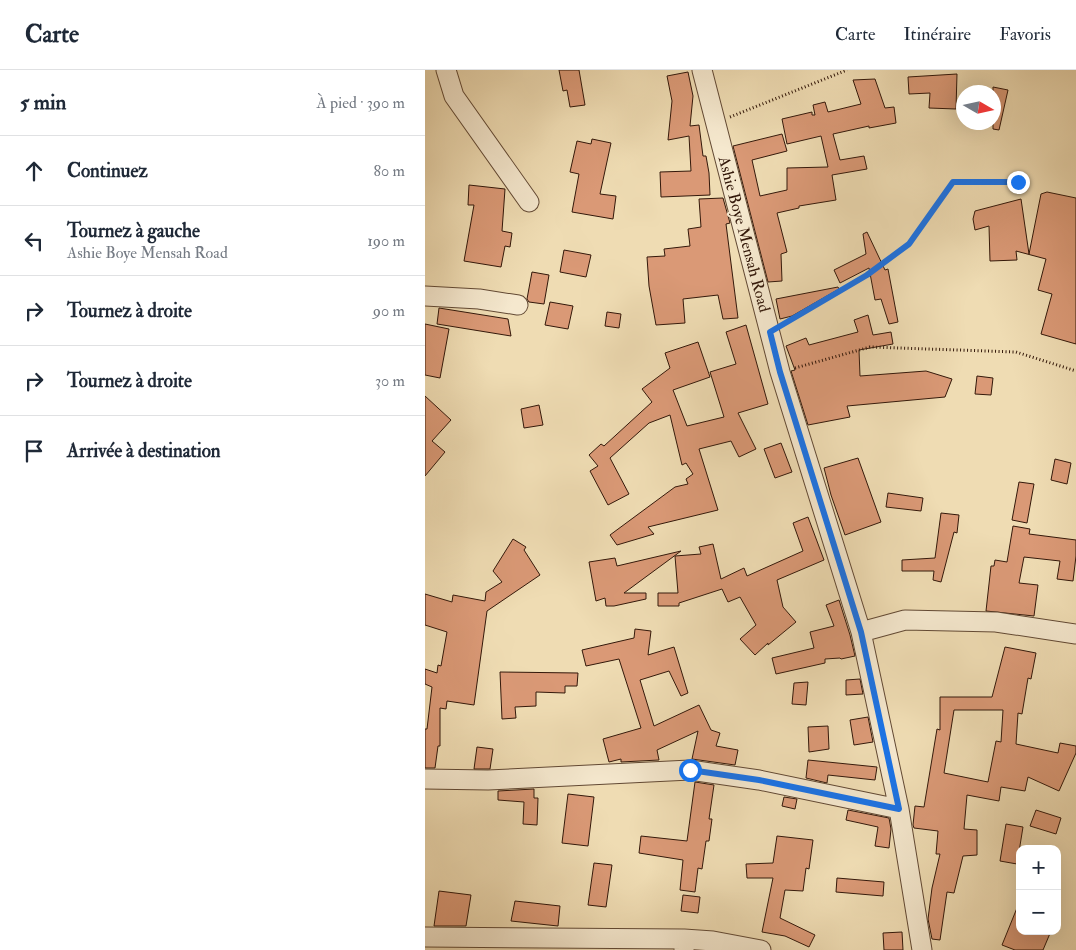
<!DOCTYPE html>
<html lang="fr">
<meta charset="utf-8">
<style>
:root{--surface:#fff;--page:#f6f6f7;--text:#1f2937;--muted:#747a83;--line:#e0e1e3}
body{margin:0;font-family:"IM FELL Double Pica",serif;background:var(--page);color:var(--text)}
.controls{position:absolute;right:15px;bottom:15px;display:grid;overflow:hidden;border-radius:10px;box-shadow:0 5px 20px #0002}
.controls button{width:45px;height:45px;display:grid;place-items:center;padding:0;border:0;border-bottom:1px solid var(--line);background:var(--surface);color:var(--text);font:25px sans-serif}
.compass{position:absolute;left:531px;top:15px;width:45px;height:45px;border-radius:50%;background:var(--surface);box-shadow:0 5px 20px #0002;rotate:99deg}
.stop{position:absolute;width:15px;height:15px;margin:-11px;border:4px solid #1a73e8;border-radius:50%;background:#fff}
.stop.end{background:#1a73e8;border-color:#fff;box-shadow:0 1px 5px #0008}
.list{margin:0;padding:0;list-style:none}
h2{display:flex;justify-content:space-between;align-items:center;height:65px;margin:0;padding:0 20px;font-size:21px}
h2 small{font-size:16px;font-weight:400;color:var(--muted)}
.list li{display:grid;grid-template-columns:32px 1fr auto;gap:15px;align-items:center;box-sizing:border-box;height:70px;padding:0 20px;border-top:1px solid var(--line)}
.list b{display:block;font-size:19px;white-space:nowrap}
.list p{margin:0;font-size:16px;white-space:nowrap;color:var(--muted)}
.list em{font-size:16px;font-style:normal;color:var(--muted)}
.icon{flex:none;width:28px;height:28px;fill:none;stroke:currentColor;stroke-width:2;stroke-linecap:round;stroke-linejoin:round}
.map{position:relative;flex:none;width:651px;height:880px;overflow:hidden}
header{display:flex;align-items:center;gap:30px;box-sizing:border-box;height:70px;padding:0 25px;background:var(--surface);border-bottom:1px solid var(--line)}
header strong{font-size:24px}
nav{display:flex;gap:28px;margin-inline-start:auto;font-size:18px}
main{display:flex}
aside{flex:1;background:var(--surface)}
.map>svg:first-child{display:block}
</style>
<header>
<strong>Carte</strong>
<nav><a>Carte</a><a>Itinéraire</a><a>Favoris</a></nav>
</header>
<main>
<aside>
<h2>5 min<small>À pied · 390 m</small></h2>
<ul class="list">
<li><svg class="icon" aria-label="ahead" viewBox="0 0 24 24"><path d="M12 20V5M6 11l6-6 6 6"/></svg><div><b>Continuez</b></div><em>80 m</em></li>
<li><svg class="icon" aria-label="left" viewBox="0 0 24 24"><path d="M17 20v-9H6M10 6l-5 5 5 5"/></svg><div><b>Tournez à gauche</b><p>Ashie Boye Mensah Road</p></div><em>190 m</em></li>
<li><svg class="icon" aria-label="right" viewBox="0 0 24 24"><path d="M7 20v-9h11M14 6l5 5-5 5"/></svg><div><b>Tournez à droite</b></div><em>90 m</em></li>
<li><svg class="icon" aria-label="right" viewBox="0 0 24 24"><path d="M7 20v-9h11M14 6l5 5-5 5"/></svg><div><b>Tournez à droite</b></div><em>30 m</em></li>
<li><svg class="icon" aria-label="arrive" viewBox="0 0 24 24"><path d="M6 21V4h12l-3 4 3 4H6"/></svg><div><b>Arrivée à destination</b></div></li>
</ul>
</aside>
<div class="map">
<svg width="651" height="880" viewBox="0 0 651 880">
<rect width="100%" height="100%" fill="#efdcb3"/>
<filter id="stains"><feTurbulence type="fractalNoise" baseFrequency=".004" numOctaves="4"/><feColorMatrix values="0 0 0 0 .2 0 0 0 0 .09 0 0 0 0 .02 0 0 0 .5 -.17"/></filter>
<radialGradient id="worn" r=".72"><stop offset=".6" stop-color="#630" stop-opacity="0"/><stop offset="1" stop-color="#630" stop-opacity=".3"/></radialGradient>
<path fill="#da9976" stroke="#33180a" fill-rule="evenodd" d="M 134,0 L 154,0 L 160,35 L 145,37 L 142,20 L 138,21 Z
M 263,2 L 268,26 L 265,56 L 274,55 L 278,86 L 281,86 L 284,103 L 285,125 L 236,127 L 235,102 L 266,101 L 264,66 L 243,70 L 247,31 L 242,6 Z
M 532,4 L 531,39 L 504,38 L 505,23 L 484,24 L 483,7 Z
M 450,9 L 460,38 L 469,37 L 471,53 L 444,58 L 444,56 L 408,64 L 415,90 L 439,86 L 442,99 L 407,105 L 411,130 L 374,136 L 374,138 L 352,143 L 362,182 L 356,184 L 357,211 L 343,212 L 308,76 L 357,64 L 362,81 L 327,90 L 335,126 L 362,120 L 362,98 L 403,97 L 396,66 L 362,74 L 357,49 L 387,42 L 387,45 L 390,45 L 388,35 L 400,32 L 403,42 L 436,34 L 428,10 Z
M 568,17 L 583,20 L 574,60 L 568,59 Z
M 167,69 L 186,73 L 175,124 L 191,126 L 188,149 L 147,142 L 154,104 L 145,102 L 152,71 L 166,74 Z
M 44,115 L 80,119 L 77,161 L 87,163 L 85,177 L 80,176 L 76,197 L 39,191 L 49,135 L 43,135 Z
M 622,122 L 651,128 L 651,274 L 616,264 L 627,224 L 613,220 L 621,189 L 591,181 L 592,190 L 565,191 L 564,156 L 550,160 L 548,149 L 550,141 L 596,129 L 604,184 L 616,124 Z
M 298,128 L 305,153 L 301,154 L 313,248 L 298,249 L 293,225 L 258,229 L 260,253 L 231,255 L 224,216 L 222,187 L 240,186 L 239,179 L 265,176 L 263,159 L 276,157 L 274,129 Z
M 442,162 L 460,200 L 463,199 L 473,252 L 464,254 L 456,229 L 450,230 L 444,198 L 415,213 L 409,200 L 441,184 L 438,164 Z
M 139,180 L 166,185 L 161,207 L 135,202 Z
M 107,202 L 124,205 L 119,234 L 104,232 L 102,229 Z
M 413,217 L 414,219 L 367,246 L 355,249 L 351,229 Z
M 125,232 L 148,236 L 143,259 L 120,255 Z
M 14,238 L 83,249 L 86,266 L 12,254 Z
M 182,242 L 196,244 L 194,258 L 180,256 Z
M 443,245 L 448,265 L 466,262 L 468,274 L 434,280 L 435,306 L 501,301 L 527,309 L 520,327 L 422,336 L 425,347 L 383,355 L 366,301 L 370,300 L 361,276 L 381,268 L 384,275 L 433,262 L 429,250 Z
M 0,254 L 24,259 L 15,308 L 0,305 Z
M 321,255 L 343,334 L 313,343 L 331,379 L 314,387 L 306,371 L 274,379 L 293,440 L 223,457 L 229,464 L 192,475 L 185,465 L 250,417 L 263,414 L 261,409 L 268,404 L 261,393 L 257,395 L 245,345 L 224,353 L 185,388 L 204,424 L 183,435 L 165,401 L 173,396 L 164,385 L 176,374 L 179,376 L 227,332 L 217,319 L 245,298 L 240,283 L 273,272 L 285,307 L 248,320 L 262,356 L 299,347 L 285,302 L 311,294 L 301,262 Z
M 552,306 L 568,308 L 566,325 L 550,324 Z
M 0,326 L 26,350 L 7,371 L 20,382 L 0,406 Z
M 114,335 L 118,355 L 99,358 L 96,339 Z
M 356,373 L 367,402 L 350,408 L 339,379 Z
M 433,388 L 456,452 L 420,465 L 406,425 L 399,398 Z
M 630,389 L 646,393 L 642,414 L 626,410 Z
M 594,412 L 609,414 L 602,453 L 587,450 Z
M 463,423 L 498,428 L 496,441 L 461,437 Z
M 516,443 L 534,445 L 532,463 L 529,462 L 516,512 L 508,510 L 509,501 L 477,501 L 477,490 L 510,488 Z
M 383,447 L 399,490 L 352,510 L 358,537 L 371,552 L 343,575 L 343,573 L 330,585 L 315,569 L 331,555 L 315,527 L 303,532 L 297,519 L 254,533 L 254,536 L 233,536 L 233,523 L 253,523 L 250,486 L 276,484 L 274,477 L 288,474 L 296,509 L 319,498 L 322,506 L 378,481 L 368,453 Z
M 588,456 L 605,459 L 604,464 L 651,470 L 651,486 L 648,511 L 632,509 L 635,491 L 599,487 L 594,513 L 613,515 L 609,546 L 561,541 L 566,496 L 569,496 L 570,490 L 582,492 Z
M 88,469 L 101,477 L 99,480 L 115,505 L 62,541 L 49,635 L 22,631 L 21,639 L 15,638 L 15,676 L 13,676 L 10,698 L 0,698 L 0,659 L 2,659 L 7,617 L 0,614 L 0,599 L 12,603 L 13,595 L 16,596 L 22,562 L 0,555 L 0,524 L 27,532 L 28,525 L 60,531 L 61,522 L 77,512 L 68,501 Z
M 256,481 L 199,523 L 221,523 L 221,529 L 189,536 L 181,536 L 180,528 L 171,531 L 164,492 L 190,488 L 192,496 Z
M 414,530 L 425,565 L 430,586 L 416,589 L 415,588 L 400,589 L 400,593 L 351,604 L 347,588 L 389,578 L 385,562 L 409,556 L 401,535 Z
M 210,559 L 226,561 L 223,585 L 249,577 L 263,623 L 256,626 L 244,601 L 215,610 L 229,656 L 274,635 L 286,660 L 295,663 L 291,676 L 313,680 L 310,695 L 267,689 L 273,661 L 232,680 L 234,690 L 196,692 L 196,689 L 184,692 L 178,669 L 216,658 L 194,589 L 161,596 L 157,580 L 209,568 Z
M 580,577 L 611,583 L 606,609 L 603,608 L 597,644 L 593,643 L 591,674 L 633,683 L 635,673 L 651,676 L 651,683 L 634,721 L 603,707 L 600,721 L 576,717 L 574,731 L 542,725 L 539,759 L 552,760 L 552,785 L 538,786 L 529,823 L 522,822 L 515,870 L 507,869 L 503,849 L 507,818 L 515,784 L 511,784 L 513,761 L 489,758 L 488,755 L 490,736 L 499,737 L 512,659 L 515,660 L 515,627 L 567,627 ZM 529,640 L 578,640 L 576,672 L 571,671 L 563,712 L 519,703 Z
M 75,602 L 153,603 L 152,616 L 140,616 L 140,623 L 111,622 L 111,636 L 90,637 L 91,648 L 77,649 Z
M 435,609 L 438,624 L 421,625 L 421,610 Z
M 383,612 L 381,635 L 367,634 L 369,613 Z
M 443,647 L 448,672 L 429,675 L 425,650 Z
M 403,656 L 404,679 L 384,682 L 383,657 Z
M 52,677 L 68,679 L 65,699 L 49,699 Z
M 383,690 L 452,697 L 450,710 L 403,705 L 402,713 L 381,708 Z
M 270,712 L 289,715 L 284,749 L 287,749 L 284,771 L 281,771 L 277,799 L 273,798 L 270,822 L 255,820 L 258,790 L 214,783 L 216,766 L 262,771 Z
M 109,719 L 109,728 L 113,728 L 112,755 L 98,754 L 99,732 L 73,730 L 73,721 Z
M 143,724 L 169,727 L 163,776 L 137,773 Z
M 359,727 L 372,729 L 370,739 L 357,736 Z
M 423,740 L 464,748 L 466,759 L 464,778 L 450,776 L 453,757 L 421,750 Z
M 611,740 L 636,748 L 631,764 L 605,756 Z
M 581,754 L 598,757 L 592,794 L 575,791 Z
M 352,766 L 388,770 L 384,799 L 381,798 L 378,821 L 360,820 L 355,848 L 390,865 L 384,877 L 360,866 L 337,862 L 348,808 L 322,808 L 321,794 L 348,793 Z
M 169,793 L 187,795 L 181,837 L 163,835 Z
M 412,808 L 459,812 L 458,826 L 411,822 Z
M 14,821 L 46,825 L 41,856 L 9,856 Z
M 258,825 L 275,827 L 273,843 L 256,841 Z
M 90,831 L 135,836 L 133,856 L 86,851 Z
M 594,833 L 595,861 L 626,861 L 618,880 L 590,880 L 577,875 Z
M 477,862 L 478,880 L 459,880 L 458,863 Z"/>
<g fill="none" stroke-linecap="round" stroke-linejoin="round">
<defs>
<path id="minor" d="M 21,0 L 29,26 L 104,132
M 277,0 L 355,302 L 436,562 L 474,739 L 497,880
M 0,226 L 54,229 L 93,235
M 436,562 L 480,550 L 571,552 L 651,564
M 0,709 L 63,710 L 265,700 L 334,710 L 474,739
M 0,867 L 259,869
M 259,880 L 259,869 L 288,871 L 336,880"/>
</defs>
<use href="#minor" stroke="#624934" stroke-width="21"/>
<path stroke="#33180a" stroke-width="3" stroke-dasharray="1 2.5" stroke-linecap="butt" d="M 305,47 L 422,0
M 359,254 L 442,205 L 484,174 L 528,112 L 593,112
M 370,298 L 445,277 L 591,282 L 651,301"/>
<use href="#minor" stroke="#f5e8ce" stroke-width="19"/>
</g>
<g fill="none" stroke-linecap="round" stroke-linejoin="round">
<path stroke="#1a73e8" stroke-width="6" d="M 265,700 L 334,710 L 474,739 L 436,562 L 355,302 L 345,262 L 442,205 L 484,174 L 528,112 L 593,112"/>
</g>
<g text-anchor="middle" stroke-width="4" stroke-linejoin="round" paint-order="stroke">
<g font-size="16" fill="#33180a" stroke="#f5e8ce">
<text transform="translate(320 164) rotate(75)" y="6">Ashie Boye Mensah Road</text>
</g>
</g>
<rect width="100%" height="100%" filter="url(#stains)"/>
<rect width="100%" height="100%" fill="url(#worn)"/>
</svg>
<div class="controls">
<button>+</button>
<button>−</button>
</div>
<svg class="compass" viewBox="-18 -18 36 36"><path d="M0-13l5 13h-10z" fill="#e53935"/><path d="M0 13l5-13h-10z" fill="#747a83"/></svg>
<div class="stop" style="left:265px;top:700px"></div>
<div class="stop end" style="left:593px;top:112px"></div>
</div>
</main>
